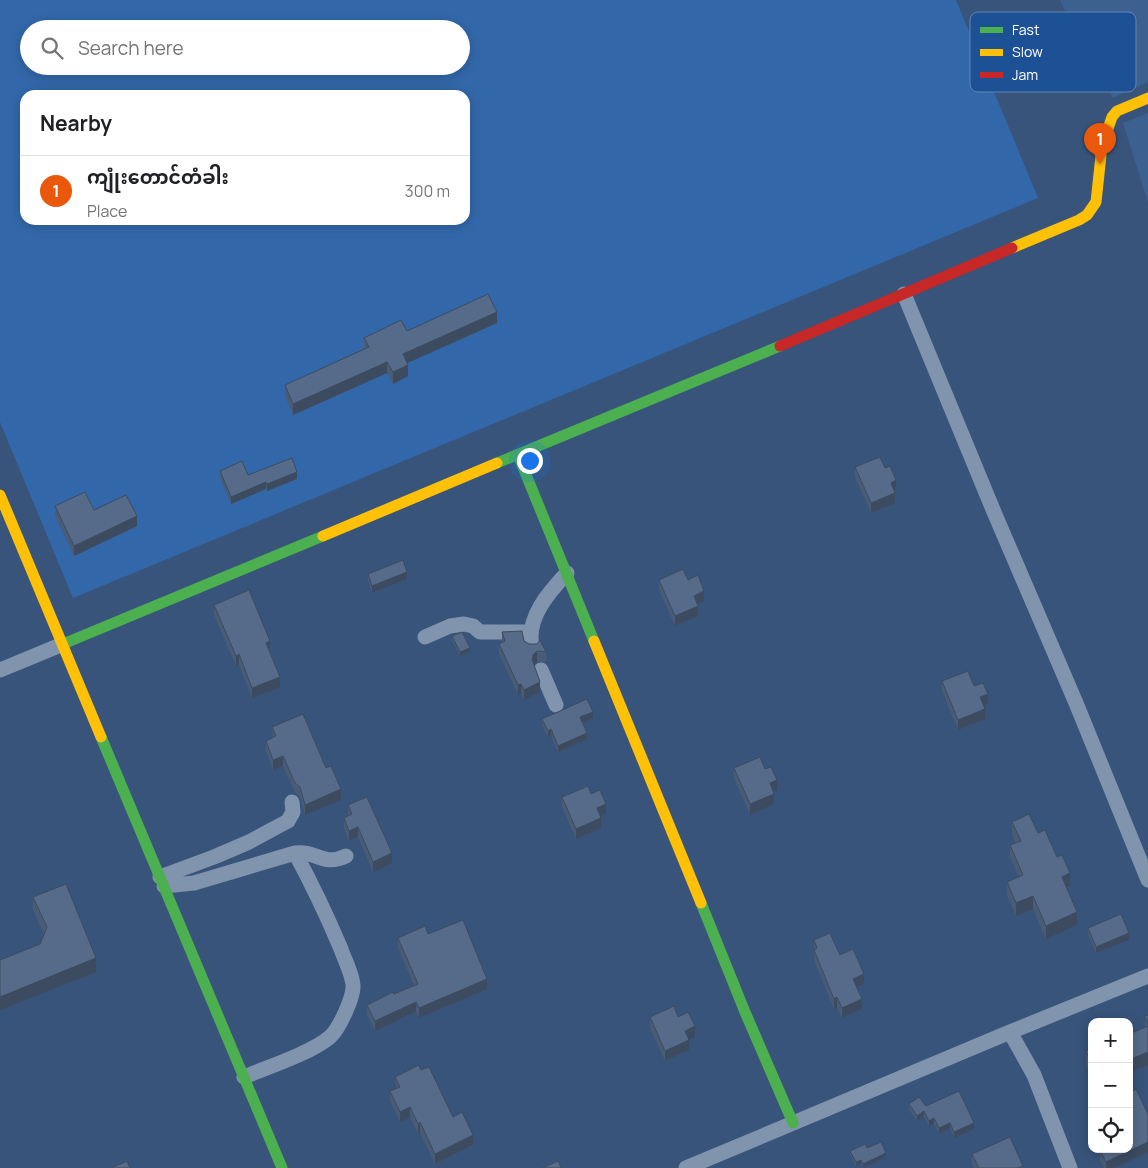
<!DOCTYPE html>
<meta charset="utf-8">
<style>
:root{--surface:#fff;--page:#f6f6f6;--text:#202124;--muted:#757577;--line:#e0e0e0;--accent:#ea580c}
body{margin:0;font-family:Manrope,"Noto Sans Myanmar",sans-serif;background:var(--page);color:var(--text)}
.controls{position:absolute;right:15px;bottom:15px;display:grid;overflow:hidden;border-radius:10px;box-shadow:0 2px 12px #0003}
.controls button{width:45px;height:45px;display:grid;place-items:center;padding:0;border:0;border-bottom:1px solid var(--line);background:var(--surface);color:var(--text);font:25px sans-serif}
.you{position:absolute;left:529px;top:460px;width:18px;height:18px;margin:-12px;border:4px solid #fff;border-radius:50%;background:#1a73e8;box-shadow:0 0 0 8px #1a73e833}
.badge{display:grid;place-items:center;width:32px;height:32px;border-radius:50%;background:var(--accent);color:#fff;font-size:16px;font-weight:700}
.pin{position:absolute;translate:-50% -41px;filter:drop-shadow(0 1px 2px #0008)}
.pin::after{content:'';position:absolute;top:26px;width:18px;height:15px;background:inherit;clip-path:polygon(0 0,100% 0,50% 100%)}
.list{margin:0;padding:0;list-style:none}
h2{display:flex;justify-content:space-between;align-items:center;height:65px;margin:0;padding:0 20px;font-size:21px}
h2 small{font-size:16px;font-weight:400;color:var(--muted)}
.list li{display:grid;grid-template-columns:32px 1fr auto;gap:15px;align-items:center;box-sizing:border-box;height:70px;padding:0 20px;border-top:1px solid var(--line)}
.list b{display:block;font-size:19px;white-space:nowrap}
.list p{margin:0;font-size:16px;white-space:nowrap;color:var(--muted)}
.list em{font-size:16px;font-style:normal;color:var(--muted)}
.icon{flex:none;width:28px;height:28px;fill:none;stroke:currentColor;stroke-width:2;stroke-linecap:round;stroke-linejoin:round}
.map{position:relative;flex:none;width:1148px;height:1168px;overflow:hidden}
.search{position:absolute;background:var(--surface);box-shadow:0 2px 12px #0003;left:20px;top:20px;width:450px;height:55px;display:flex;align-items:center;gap:12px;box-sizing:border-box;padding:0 18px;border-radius:28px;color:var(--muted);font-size:19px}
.panel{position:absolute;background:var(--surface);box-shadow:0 2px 12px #0003;left:20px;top:90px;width:450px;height:135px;border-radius:15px}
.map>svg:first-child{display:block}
</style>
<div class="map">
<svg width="1148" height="1168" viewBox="0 0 1148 1168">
<rect width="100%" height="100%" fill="#38547a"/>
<path fill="#3268aa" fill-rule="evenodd" d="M 0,0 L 956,0 L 1038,198 L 73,598 L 0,422 ZM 29,29 L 461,29 L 461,66 L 29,66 ZM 25,95 L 465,95 L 465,220 L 25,220 Z"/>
<path fill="#3c6090" d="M 1060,0 L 1148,0 L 1148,82 L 1113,98 L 1077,37 Z
M 1148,113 L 1148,202 L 1123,123 Z"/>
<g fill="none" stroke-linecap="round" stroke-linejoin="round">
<path stroke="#8194ad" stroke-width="15" d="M 904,294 L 994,512 L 1076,703 L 1148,880
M 425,637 L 450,626 L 464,624 L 473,626 L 480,632 L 530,632
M 532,646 C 526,618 549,592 567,573
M 0,670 L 63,644
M 541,670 L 556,705
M 295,853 C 316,850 323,867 346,856
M 160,877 L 214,857 L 249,842 L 288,821 L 293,812 L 292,802
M 164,886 L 194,883 L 295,853 C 312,884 327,916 341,949 C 345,961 352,973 353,985 C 354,997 339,1029 330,1037 C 311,1053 268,1067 244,1077
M 1010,1032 L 1034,1075 L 1070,1168
M 686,1168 L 1010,1032 L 1148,976"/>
<path stroke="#4caf50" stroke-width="11" d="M 518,455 L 594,641
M 497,463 L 780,346
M 63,644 L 323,536
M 101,737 L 282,1168
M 701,903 L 745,1012 L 793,1123"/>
<path stroke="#ffc107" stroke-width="11" d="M 1012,248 L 1079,220 L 1087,215 L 1096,202 L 1102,146 L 1112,117 L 1117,111 L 1148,98
M 0,495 L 101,737
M 323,536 L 497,463
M 594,641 L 701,903"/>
<path stroke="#c62828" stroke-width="11" d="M 780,346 L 1012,248"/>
</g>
<path fill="#495c76" d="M 497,323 L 407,363 L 408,376 L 393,384 L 387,373 L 293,415 L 285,396 L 285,385 L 364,349 L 364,338 L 407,331 Z
M 855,467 L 885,468 L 896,490 L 894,491 L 895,503 L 871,513 L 855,477 Z
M 220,471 L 248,475 L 297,479 L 267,491 L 266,489 L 231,504 L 220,478 Z
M 55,506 L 94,510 L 137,526 L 74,556 L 55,516 Z
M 368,574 L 407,579 L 372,593 L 368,581 Z
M 659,580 L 688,580 L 704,601 L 697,604 L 698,616 L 675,626 L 659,590 Z
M 214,605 L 270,651 L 280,687 L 252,698 L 239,665 L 236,666 L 214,615 Z
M 502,632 L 524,641 L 529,644 L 546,652 L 546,662 L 537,662 L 534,664 L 540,692 L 524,700 L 521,694 L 518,695 L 499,654 L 499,644 L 502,642 Z
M 452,636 L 470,651 L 460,656 L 452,640 Z
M 942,681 L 974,686 L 988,704 L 984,706 L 985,719 L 958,730 L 942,691 Z
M 593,718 L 583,723 L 587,739 L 558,752 L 551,736 L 548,737 L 542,725 L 542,719 Z
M 272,727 L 326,768 L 341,800 L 305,815 L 300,797 L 295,793 L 283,766 L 273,770 L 266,751 L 266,741 L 273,738 Z
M 734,768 L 765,769 L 777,790 L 773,792 L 774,804 L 750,815 L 734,778 Z
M 591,794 L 606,814 L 601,816 L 601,828 L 576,839 L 562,807 L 562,797 Z
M 348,805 L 392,863 L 373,872 L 358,837 L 349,841 L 344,828 L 344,818 L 348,816 Z
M 1012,822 L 1038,833 L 1057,857 L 1070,886 L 1067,888 L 1077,925 L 1046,939 L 1033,909 L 1016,916 L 1007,895 L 1007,882 L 1019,877 L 1010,858 L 1010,845 L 1015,843 L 1012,835 Z
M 33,897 L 96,972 L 40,944 L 44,934 L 33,910 Z
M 1088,928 L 1129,940 L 1096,953 L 1088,935 Z
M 428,934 L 487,989 L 419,1018 L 416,1011 L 375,1031 L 367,1014 L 367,1005 L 414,986 L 398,948 L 398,938 Z
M 814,940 L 840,955 L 864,984 L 856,988 L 862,1009 L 842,1018 L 837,1008 L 834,1009 L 814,960 Z
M 1148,1015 L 1148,1065 L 1129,1073 L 1129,1034 L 1145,1027 L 1145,1016 Z
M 650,1017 L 678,1017 L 695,1037 L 689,1040 L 689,1050 L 665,1061 L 650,1028 Z
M 1092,1049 L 1092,1078 L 1086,1065 L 1086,1051 Z
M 421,1070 L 473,1145 L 435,1164 L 420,1133 L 418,1134 L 410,1118 L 400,1122 L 390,1101 L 390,1091 L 396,1089 L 395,1077 Z
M 909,1104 L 926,1106 L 974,1129 L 954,1138 L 950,1128 L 939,1134 L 934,1124 L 929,1126 L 924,1116 L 917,1121 L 909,1110 Z
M 1148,1114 L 1148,1152 L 1115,1168 L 1104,1168 L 1100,1160 L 1100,1150 L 1129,1149 Z
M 867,1148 L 886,1157 L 863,1168 L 861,1163 L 856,1166 L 850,1154 L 850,1151 Z
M 972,1154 L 1023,1168 L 974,1168 L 972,1164 Z"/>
<path fill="#3c4b60" d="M 497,312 L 497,323 L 403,365 L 403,354 Z
M 387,362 L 387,373 L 293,415 L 293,404 Z
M 408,365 L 408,376 L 393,384 L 393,372 Z
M 297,472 L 297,479 L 267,491 L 267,484 Z
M 896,480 L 896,490 L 891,493 L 891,483 Z
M 266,482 L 266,489 L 231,504 L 231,497 Z
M 895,493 L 895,503 L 871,513 L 871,503 Z
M 137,516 L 137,526 L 74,556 L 74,546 Z
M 407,572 L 407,579 L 372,593 L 372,586 Z
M 704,591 L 704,601 L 694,606 L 694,596 Z
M 698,606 L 698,616 L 675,626 L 675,616 Z
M 270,641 L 270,651 L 266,653 L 266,643 Z
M 470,648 L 470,651 L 460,656 L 460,652 Z
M 537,651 L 537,662 L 533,665 L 532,659 L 533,655 Z
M 239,654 L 239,665 L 236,666 L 236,656 Z
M 280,677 L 280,687 L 252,698 L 252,688 Z
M 540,682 L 540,692 L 524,700 L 524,690 Z
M 521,684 L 521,694 L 518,695 L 518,685 Z
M 988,694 L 988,704 L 980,707 L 980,697 Z
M 985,709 L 985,719 L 958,730 L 958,720 Z
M 593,712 L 593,718 L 580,724 L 580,717 Z
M 551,729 L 551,736 L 548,737 L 548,731 Z
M 587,733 L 587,739 L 558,752 L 558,746 Z
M 283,756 L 283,766 L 273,770 L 273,760 Z
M 777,780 L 777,790 L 770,793 L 770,783 Z
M 341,789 L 341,800 L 305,815 L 305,805 Z
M 774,794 L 774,804 L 750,815 L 750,804 Z
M 606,804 L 606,814 L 597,818 L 597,808 Z
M 601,818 L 601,828 L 576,839 L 576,829 Z
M 358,827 L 358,837 L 349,841 L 349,831 Z
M 392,853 L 392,863 L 373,872 L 373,862 Z
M 1070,873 L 1070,886 L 1062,890 L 1062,877 Z
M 1033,896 L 1033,909 L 1016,916 L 1016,903 Z
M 1077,912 L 1077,925 L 1046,939 L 1046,926 Z
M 1129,933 L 1129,940 L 1096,953 L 1096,947 Z
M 96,958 L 96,972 L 0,1010 L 0,997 Z
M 864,974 L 864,984 L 853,989 L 853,979 Z
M 487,979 L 487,989 L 419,1018 L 419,1008 Z
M 837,997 L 837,1008 L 834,1009 L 834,999 Z
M 862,999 L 862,1009 L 842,1018 L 842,1008 Z
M 416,1002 L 416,1011 L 375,1031 L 375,1021 Z
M 695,1026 L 695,1037 L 689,1040 L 689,1050 L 665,1061 L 665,1051 L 685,1031 Z
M 1148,1052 L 1148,1065 L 1129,1073 L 1129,1060 Z
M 410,1107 L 410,1118 L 400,1122 L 400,1112 Z
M 924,1111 L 924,1116 L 917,1121 L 917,1116 Z
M 934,1118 L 934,1124 L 929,1126 L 929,1121 Z
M 420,1122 L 420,1133 L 418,1134 L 418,1124 Z
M 950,1123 L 950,1128 L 939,1134 L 939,1128 Z
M 974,1123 L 974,1129 L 954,1138 L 954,1132 Z
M 473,1135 L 473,1145 L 435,1164 L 435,1154 Z
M 1148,1142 L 1148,1152 L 1115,1168 L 1106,1168 L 1106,1162 Z
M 886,1153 L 886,1157 L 863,1168 L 863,1164 Z
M 861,1160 L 861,1163 L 856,1166 L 856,1162 Z"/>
<path fill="#556b89" stroke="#3c4b60" d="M 488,294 L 497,312 L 403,354 L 408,365 L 393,372 L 387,362 L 293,404 L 285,385 L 369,347 L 364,338 L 401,320 L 407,331 Z
M 880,457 L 885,468 L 890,466 L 896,480 L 891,483 L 895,493 L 871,503 L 855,467 Z
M 292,458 L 297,472 L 267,484 L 266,482 L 231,497 L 220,471 L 242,461 L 248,475 Z
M 85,492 L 94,510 L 126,495 L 137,516 L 74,546 L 55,506 Z
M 403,560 L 407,572 L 372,586 L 368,574 Z
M 683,569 L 688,580 L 698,575 L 704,591 L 694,596 L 698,606 L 675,616 L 659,580 Z
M 249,590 L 270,641 L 266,643 L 280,677 L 252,688 L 239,654 L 236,656 L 214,605 Z
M 522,631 L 524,641 L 529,644 L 537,644 L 540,640 L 546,652 L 537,651 L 533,655 L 532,659 L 540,682 L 524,690 L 521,684 L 518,685 L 499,644 L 505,641 L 502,632 Z
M 462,632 L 470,648 L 460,652 L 452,636 Z
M 968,671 L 974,686 L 983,683 L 988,694 L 980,697 L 985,709 L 958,720 L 942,681 Z
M 587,699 L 593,712 L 580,717 L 587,733 L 558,746 L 551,729 L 548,731 L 542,719 Z
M 303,714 L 326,768 L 331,766 L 341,789 L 305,805 L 300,787 L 295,783 L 283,756 L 273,760 L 266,741 L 276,736 L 272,727 Z
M 760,757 L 765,769 L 771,767 L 777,780 L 770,783 L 774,794 L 750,804 L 734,768 Z
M 588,786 L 591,794 L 600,790 L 606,804 L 597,808 L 601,818 L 576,829 L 562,797 Z
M 367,797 L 392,853 L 373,862 L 358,827 L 349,831 L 344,818 L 352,814 L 348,805 Z
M 1029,814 L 1038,833 L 1045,830 L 1057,857 L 1062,855 L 1070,873 L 1062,877 L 1077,912 L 1046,926 L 1033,896 L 1016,903 L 1007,882 L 1023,875 L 1010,845 L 1021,841 L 1012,822 Z
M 66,884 L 96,958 L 0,997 L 0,960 L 40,944 L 47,927 L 33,897 Z
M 1121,914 L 1129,933 L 1096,947 L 1088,928 Z
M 463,920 L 487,979 L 419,1008 L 416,1002 L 375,1021 L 367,1005 L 393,992 L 394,994 L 418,984 L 398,938 L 425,926 L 428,934 Z
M 830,933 L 840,955 L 853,949 L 864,974 L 853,979 L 862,999 L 842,1008 L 837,997 L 834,999 L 814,950 L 817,948 L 814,940 Z
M 674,1006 L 678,1017 L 688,1012 L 695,1026 L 685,1031 L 689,1040 L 665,1051 L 650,1017 Z
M 1148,1015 L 1148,1025 L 1145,1016 Z
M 1148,1026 L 1148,1052 L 1129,1060 L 1129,1034 Z
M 1092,1049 L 1092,1065 L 1086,1051 Z
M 419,1065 L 421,1070 L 429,1067 L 453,1117 L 462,1112 L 473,1135 L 435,1154 L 420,1122 L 418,1124 L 410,1107 L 400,1112 L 390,1091 L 400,1087 L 395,1077 Z
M 1136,1089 L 1148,1114 L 1148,1142 L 1106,1162 L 1100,1150 L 1102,1149 L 1129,1149 L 1129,1093 Z
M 959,1091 L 974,1123 L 954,1132 L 950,1123 L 939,1128 L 934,1118 L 929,1121 L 924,1111 L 917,1116 L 909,1104 L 919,1097 L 926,1106 Z
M 1010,1137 L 1023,1166 L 1018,1168 L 979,1168 L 972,1154 Z
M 881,1142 L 886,1153 L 863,1164 L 861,1160 L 856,1162 L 850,1151 L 865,1144 L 867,1148 Z
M 127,1161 L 130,1168 L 111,1168 Z
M 558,1161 L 561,1168 L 542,1168 Z"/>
<rect x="970" y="12" width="166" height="80" rx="8" fill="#1d5195" stroke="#6185b5" stroke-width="1"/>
<rect x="980" y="27" width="23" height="6" fill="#4caf50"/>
<rect x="980" y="49" width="23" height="7" fill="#ffc107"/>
<rect x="980" y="72" width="23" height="6" fill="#c62828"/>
<g font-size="14" fill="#fff">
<text x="1012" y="35">Fast</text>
<text x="1012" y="57">Slow</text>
<text x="1012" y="80">Jam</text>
</g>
</svg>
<div class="controls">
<button>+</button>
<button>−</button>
<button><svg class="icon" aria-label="locate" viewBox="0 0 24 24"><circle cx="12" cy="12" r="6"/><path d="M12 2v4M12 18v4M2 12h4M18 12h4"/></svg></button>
</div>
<div class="you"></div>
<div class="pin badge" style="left:1100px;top:164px">1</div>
<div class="search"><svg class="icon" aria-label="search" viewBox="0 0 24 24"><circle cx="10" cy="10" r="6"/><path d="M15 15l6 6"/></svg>Search here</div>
<section class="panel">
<h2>Nearby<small></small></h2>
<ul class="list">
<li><span class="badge">1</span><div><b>ကျုံးတောင်တံခါး</b><p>Place</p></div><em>300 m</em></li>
</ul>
</section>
</div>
